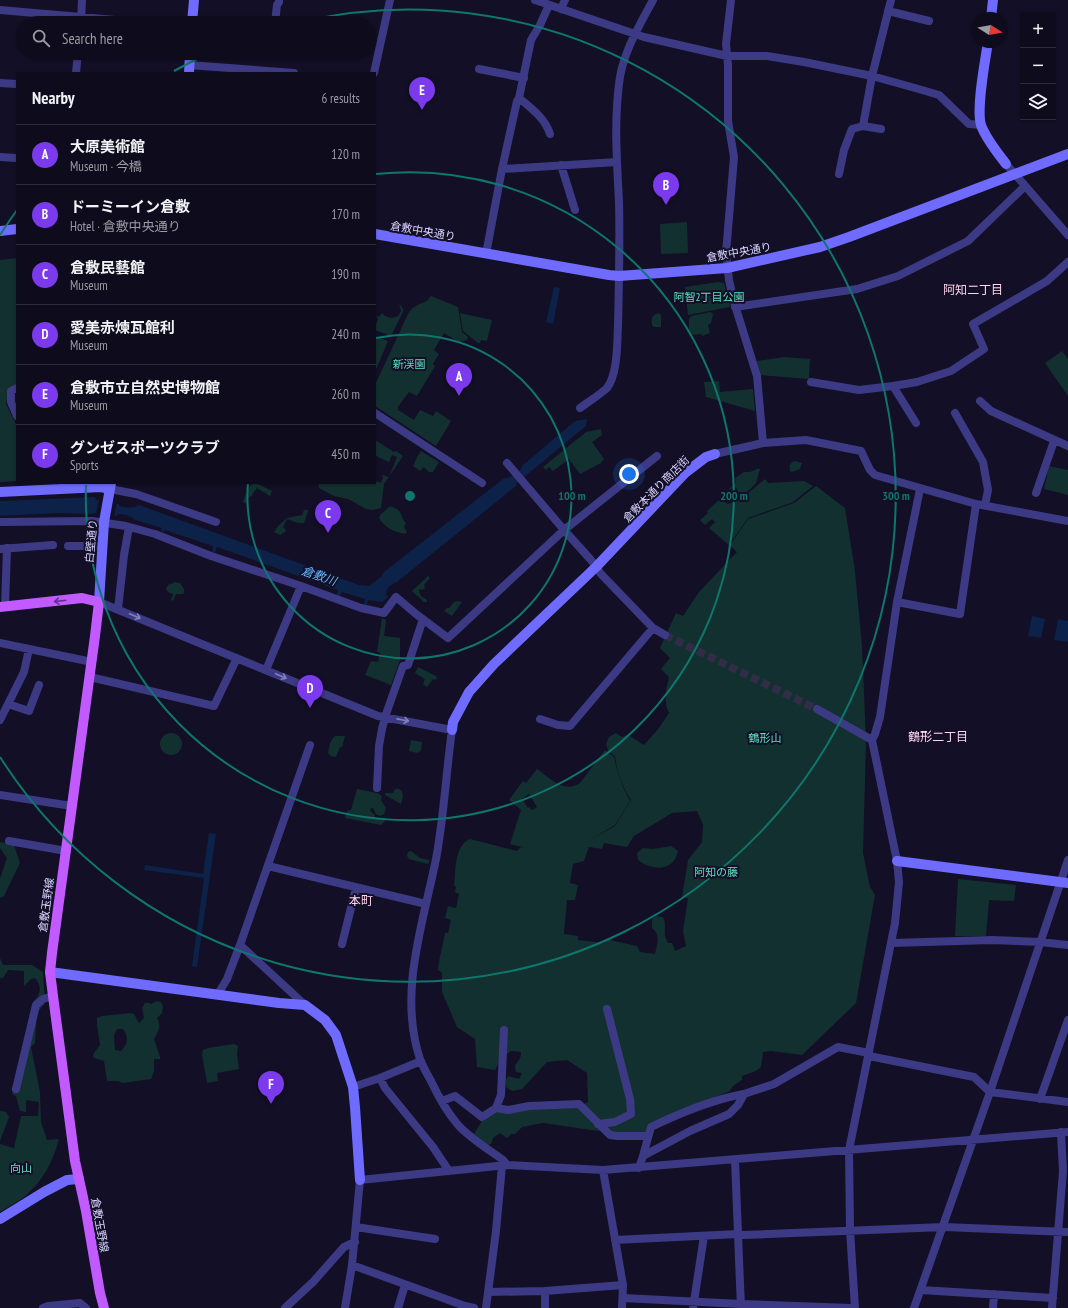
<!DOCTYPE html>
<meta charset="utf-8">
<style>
:root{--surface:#0e0b1c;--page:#171425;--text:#f1f3f6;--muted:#9b9ba3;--line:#2e2b3b;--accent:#7c3aed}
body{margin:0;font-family:"PT Sans Narrow","Noto Sans JP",sans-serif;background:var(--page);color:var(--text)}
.controls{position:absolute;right:12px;top:12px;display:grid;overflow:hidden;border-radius:0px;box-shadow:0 1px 3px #0004}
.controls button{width:36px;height:36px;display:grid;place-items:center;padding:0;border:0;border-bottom:1px solid var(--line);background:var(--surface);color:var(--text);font:20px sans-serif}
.compass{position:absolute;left:972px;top:12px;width:36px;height:36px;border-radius:50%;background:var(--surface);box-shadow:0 1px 3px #0004;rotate:101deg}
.you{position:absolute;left:629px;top:474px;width:14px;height:14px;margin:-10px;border:3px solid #fff;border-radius:50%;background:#1a73e8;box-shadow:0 0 0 6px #1a73e833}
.badge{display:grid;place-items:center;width:26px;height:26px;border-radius:50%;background:var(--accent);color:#fff;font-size:13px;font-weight:700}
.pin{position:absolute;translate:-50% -33px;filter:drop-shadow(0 1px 2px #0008)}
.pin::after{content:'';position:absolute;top:21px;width:14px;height:12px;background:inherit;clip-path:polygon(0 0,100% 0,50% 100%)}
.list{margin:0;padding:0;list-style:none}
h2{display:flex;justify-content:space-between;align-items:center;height:52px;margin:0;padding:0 16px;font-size:17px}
h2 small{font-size:13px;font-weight:400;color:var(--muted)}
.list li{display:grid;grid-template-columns:26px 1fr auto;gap:12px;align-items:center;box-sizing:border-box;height:60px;padding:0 16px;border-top:1px solid var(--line)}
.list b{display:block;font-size:15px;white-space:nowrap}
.list p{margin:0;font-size:13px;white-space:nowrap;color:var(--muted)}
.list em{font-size:13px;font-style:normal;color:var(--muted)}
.icon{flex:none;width:22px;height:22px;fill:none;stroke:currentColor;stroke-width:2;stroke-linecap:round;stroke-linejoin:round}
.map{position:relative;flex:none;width:1068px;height:1308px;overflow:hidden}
.search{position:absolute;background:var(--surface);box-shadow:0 1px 3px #0004;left:16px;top:16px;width:360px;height:44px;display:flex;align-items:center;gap:10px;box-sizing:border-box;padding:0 14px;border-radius:22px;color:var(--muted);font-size:15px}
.panel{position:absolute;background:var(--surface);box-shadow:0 1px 3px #0004;left:16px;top:72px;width:360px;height:412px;border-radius:0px}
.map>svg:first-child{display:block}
</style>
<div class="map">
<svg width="1068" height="1308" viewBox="0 0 1068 1308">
<rect width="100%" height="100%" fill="#130f26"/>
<path fill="#12302f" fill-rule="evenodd" d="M 687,222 L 688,253 L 661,254 L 660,224 Z
M 17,258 L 17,385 L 9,390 L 6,404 L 17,426 L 17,481 L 0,482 L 0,260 Z
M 718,282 L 724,283 L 730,307 L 688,315 L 685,287 Z
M 431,296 L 458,307 L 462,332 L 468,337 L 467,340 L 459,342 L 444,333 L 434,350 L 439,354 L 433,364 L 435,366 L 417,396 L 409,392 L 398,407 L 398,410 L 414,420 L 420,410 L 433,416 L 436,411 L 451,421 L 436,446 L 375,406 L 375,385 L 408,314 C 412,306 420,304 427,301 Z
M 399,303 L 403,309 L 403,312 L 391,336 L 375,330 L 375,326 L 378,319 L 376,316 L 379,317 L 382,313 C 386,318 392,319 398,316 L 401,311 Z
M 710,312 L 713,314 L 711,323 L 708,325 L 710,333 L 702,336 L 701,334 L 689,335 L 689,319 L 691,316 Z
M 460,313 L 492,320 L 487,341 L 481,340 L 480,343 L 478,343 L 463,331 Z
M 659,313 L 661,315 L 661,327 L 654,327 L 652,325 C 651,318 652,315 659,313 Z
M 375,336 L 388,341 L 375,372 Z
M 1062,351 L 1068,359 L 1068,396 L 1045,363 Z
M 784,357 L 810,359 L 809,379 L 760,375 L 757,361 Z
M 719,381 L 720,392 L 753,389 L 755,411 L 706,397 L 704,382 Z
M 601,429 L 602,435 L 592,442 L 604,459 L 601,463 L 580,474 L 569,459 L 553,471 L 549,467 L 546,470 L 543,467 L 586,432 Z
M 375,440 L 394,452 L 396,451 L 403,456 L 384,484 L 381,508 L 373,510 L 366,509 L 348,499 L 334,496 L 319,488 L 318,483 L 375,483 L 375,481 L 381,483 L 383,477 L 382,476 L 382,475 L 389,477 L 397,457 L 392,455 L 389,462 L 376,456 L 375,458 Z
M 421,451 L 439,462 L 433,472 L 429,472 L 424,467 L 420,471 L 413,466 L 417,457 Z
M 795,461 L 802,463 L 800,469 L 792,472 L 790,471 C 789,465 790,463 795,461 Z
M 1049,466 L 1068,470 L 1068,495 L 1044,489 Z
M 757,469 L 760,469 L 756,483 L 741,498 L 736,487 L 728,490 L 736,483 L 735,478 L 744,472 L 750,472 Z
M 765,479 L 768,483 L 804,481 L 813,486 L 793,502 L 748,518 L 729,545 L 709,528 L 715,522 L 712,519 L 705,525 L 700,520 L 708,513 L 707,511 L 720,499 L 728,504 L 741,499 Z
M 252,483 L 256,483 L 272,491 L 270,496 L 257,488 L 253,493 L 252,496 L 249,497 L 246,504 L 243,502 C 245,494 248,490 252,483 Z
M 816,486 L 845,508 L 855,571 L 862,646 L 866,741 L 863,853 L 870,887 L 875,895 L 856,1003 L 802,1055 L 771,1051 L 763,1052 L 761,1067 L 756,1071 L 742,1076 L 742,1080 L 733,1086 L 730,1091 L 650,1124 L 646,1134 L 626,1135 L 543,1123 L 522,1127 L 515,1134 L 511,1134 L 507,1138 L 500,1133 L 493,1138 L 491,1144 L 486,1146 L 474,1134 L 482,1121 L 497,1111 L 530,1107 L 582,1105 L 588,1102 L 587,1073 L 567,1060 L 547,1062 L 522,1089 L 512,1091 L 507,1088 L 505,1081 L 508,1076 L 519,1079 L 522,1073 L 516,1072 C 513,1064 517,1064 520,1058 C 521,1056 521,1054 521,1052 L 511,1051 L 501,1059 L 495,1070 L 477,1067 L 475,1039 L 457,1027 L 442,992 L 442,973 L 438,970 C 439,957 443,946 445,933 L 448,933 L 451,920 L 445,918 L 448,906 L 456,908 L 459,894 L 455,892 L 456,887 L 454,885 C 456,870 454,846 470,839 L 517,851 L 521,847 L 526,848 L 510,844 L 521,810 L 509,800 L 523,781 L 526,783 L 537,769 C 550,778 564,794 580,783 L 605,750 L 614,757 C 617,773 622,786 630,801 L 615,825 L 590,840 L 615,826 L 631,800 C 622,786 617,773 615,756 L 608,751 L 606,744 L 609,737 L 616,733 L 622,737 L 628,735 L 644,745 L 659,728 L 669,713 C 663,700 666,690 669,677 L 661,669 L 670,658 L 660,648 L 676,613 L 683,616 L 699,592 L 737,552 L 730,545 L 748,519 L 794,503 ZM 529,794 L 537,807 L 532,810 L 529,807 L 528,808 L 522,799 ZM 697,811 L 703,824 L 702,842 L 688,860 L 682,897 L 688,898 L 683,931 L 686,946 L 675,951 L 672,943 L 668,943 C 661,931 668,928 663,917 L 656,916 L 652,919 L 652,928 C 661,935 657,944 655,954 L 640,952 L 637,946 L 605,939 L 604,943 L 578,940 L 578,936 L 564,934 L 567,900 L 575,900 L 578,885 L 570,883 L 573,864 L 584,861 L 589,847 L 602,849 L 604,843 L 627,847 L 634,836 L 672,813 Z
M 390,506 C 404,510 399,516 406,523 L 404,527 L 407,532 L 405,534 C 394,532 384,527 379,518 L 380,515 Z
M 304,510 L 308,510 L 308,511 L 304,523 L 298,523 L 287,519 L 283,527 L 286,530 L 285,532 L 280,535 L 274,532 L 278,526 L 287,518 L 302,515 Z
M 428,576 L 430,578 L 424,585 L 425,588 L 422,590 L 419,589 L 419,592 L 421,596 L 427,600 L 427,602 L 424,602 L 412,591 Z
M 174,582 L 180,583 L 184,589 L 184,593 L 182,594 L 176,594 L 173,601 L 171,600 L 173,594 L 168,592 L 166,589 L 168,585 L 170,584 L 172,584 Z
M 458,601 L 462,602 L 452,616 L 444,611 L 447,608 L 449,608 L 454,602 Z
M 382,618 L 386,620 L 384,636 L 400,638 L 400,660 L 391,685 L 365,675 L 371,661 L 378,662 L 380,652 L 377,652 Z
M 418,667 L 436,676 L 437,678 L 435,680 L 433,679 L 427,687 L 423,684 L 425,679 L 415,673 Z
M160 744a11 11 0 1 1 22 0a11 11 0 1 1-22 0Z
M 335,736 L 345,736 L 342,747 L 340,747 L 336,757 L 331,756 L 328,753 C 329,747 330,740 335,736 Z
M 411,740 L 422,742 L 421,751 L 417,753 L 409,751 Z
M 357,789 L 377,793 L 382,796 L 381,800 L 386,808 L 384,814 L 380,816 L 376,814 L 373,808 L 371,808 L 370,811 L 375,815 L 375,818 L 384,819 L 385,821 L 381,825 L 345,818 L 347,811 L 351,810 Z
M 395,789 L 399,789 L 402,791 L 403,796 L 401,804 L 385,795 L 385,793 L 393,793 Z
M 0,842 L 14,845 L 20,863 L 4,896 L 0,898 L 0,878 L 7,858 L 0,848 Z
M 671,846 L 678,851 C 674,872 652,871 638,860 L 637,853 L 643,848 L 653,849 Z
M 411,851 L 420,858 L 429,860 L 429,862 L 428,864 L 409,859 L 407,856 L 408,852 Z
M 958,879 L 1016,885 L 1014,901 L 989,900 L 986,936 L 955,936 Z
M 0,958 L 3,965 L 32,965 L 43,972 L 45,1003 L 37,1013 L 35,1043 L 31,1047 L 40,1092 L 41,1122 L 47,1140 L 59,1139 C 53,1162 43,1181 24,1197 C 17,1202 8,1207 0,1212 L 0,1144 L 14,1148 L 21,1116 L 38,1116 L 39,1102 L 26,1100 L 26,1112 L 20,1111 L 16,1096 L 12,1094 L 34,1001 C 41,994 42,986 35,978 L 31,979 L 24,986 L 24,971 L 8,970 L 3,978 L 0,978 Z
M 157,1001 L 161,1002 L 163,1007 L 162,1013 L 157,1018 C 162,1026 158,1032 154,1039 L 160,1057 L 160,1059 L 154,1059 L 154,1071 L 151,1079 L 123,1083 L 118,1081 L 107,1081 L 104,1061 L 94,1058 L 93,1056 L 94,1053 L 100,1045 L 97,1025 L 97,1018 L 102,1016 L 130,1013 L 134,1014 L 139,1023 L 144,1018 L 142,1008 L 145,1003 L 149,1003 L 151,1004 ZM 117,1029 L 123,1029 C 129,1038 128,1043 121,1051 L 115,1050 L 114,1035 Z
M 234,1044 L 238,1046 L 237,1054 L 239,1069 L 217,1073 L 218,1081 L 207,1083 L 202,1055 L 203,1050 L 208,1048 Z
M 0,1111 L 6,1112 L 9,1117 L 0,1141 Z"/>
<path fill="#0c2248" d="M 554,287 L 560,288 L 553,324 L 546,322 Z
M 587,419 L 586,426 L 517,483 L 516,486 L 397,582 C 390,585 387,587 386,594 L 388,597 L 382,602 L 368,600 L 367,605 L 364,604 L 365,599 L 342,592 L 340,596 L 337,595 L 338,590 L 217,547 L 215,553 L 212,552 L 213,546 L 165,530 L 164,532 L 161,531 L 162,528 L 135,520 C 130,515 124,514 118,514 L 117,516 L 93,513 L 93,514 L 58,513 L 0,516 L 0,501 L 95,497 L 96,500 L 119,504 L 119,506 C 127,508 133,509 139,505 L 359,585 L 369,586 L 382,576 L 384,572 L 503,479 C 512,477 519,474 523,465 L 575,421 Z
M 1032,616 L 1045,619 L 1041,638 L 1028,636 Z
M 1058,619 L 1068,621 L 1068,642 L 1054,640 Z
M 209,833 L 216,834 L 197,967 L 192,966 L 204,878 L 144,870 L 145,865 L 203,874 Z"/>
<path fill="#130f26" d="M 99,499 L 117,502 L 114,517 L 96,514 Z"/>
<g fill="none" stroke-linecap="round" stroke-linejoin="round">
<path stroke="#312d47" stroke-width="8" stroke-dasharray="8 4" stroke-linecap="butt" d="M 665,635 L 817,709"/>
<path stroke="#3d3a85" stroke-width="8" d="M 535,0 L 644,37 L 727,56 L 767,56 L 804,62 L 872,76 L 915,88 L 939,95 L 969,124 L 981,125
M 731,0 L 726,44 L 728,65 L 728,121 L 734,157 L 726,253 L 729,280 L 734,302 L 757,376 L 763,443
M 561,9 L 565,0
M 0,10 L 127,21
M 888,11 L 929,21
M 81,23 L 82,0
M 275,23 L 277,5 L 279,2 L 279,0
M 189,65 L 294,73
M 479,69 L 524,78
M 76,73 L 78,53
M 374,73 L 390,0
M 0,83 L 17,84
M 519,98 C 532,109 545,118 550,134
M 863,126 L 881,129
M 0,157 L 17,158
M 1006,164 L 1068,235
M 561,165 L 575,210
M 502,169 L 617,162
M 839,174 L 844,150 L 852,129 L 863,126 L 872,76 L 891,0
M 486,254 L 502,169 L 517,101 L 519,98 L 531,40 L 540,25 L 549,5
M 735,307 L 857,289 L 898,276 L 968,241 L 1025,186
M 811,382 L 859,390 L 893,386 L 916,423
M 893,386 L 917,382 L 951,371 L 984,349 L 973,324 L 1047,281 L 1068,262
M 17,388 L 11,391 L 11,402 L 17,416
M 980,401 L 991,411 L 1068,446
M 580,408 C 588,402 601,394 607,388 C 618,374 617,342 618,326 C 619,284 620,243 619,202 C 617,162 614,123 619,84 C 622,54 639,26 653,0
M 375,413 L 482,483
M 955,413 L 983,462 L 988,490 L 985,505
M 715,454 L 763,443 L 806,440 L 861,451 L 870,470 L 875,475 L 976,504 L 1068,521
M 507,463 L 564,530 L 591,560 L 601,574 L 653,628 L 665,635
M 110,489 L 136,494 L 216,522
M 1036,493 L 1054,441
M 0,522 L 92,521 L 126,526 L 155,534 L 211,556 L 301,586 L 361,608 L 384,613 L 396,597 L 416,614 L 448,638 L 564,530 L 657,456
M 68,546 L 103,546
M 0,549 L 53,545
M 99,602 L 378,716 L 452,730 C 446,773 444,816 436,859 C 423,924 398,993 420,1059 C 423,1067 427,1074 431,1081 C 438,1096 447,1112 458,1125 C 471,1139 488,1149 503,1160 L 507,1165
M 897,602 L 960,614 L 976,504
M 5,606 L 7,548
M 118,609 L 124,555 L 129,527
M 0,643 L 92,662
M 266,670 L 301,586
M 90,677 L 214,706 L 237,658
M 8,704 L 29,711 L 39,685
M 817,709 L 872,740 L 897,861 L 899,882 L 895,923 L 849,1150 L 850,1230 L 855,1308
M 540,719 L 558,725 L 570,726 L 653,628
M 0,720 L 24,672 L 29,649
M 872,740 L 875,734 L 880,717 L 897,602 L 920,489
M 377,788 L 379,746 L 382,729 L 385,717 L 403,666 L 408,665 L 423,619
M 0,795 L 72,806
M 9,841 L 66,851
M 268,866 L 426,904
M 891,943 L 992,940 L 1040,942 L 1068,945
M 342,944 L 356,888
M 240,945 L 305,1005
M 218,994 L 227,979 L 240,945 L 310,745
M 869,1056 L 974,1077 L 990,1092 L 1068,1102
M 380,1078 L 385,1088 L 433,1147 L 449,1171
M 353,1087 L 380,1078 L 421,1061
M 16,1089 L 36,1005 L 43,999 L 53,996
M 1040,1099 L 1068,1020
M 442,1101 L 455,1096 L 482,1117 L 496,1108 L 501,1095 L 504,1030
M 496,1108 L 508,1110 L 529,1106 L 579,1104 L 610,1135 L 617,1136 L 648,1136
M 598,1124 L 615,1122 L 631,1114 L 630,1099 L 607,1009
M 643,1156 L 651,1127 C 678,1114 714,1099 744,1094
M 735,1160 L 741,1308
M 639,1168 L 643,1156 L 690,1131 L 729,1114 L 738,1105 L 744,1094 L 774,1084 L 838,1047 L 869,1053
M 603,1170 L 623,1285 L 622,1308
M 356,1227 L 435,1239
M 615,1240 L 738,1234 L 743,1235 L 944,1227 L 1068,1232
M 352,1265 L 465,1306 L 474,1308
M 921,1290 L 1053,1298
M 488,1292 L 545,1291 L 623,1285
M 623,1298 L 741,1304 L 851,1308
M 43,1308 L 48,1306 L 80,1303 L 86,1308
M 285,1308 L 313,1282 L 344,1247 L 355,1242
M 345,1308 L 352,1265 L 360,1180 L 507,1165 L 603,1170 L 1068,1132
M 398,1308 L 405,1285
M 486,1308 L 496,1231 L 502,1166
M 545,1308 L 545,1291
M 693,1308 L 704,1236
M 914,1308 L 990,1092 L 1068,860
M 993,1308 L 994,1294
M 1052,1308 L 1063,1171 L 1061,1132"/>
<path stroke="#6f6bff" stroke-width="10" d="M 991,18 L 993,0
M 192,23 L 194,0
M 988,42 C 985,62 976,108 981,125 C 986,139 997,152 1006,164
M 189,73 L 190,53
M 0,231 L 17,229
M 375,234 L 609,275 L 619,276 L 727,268 L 820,247 L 849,237 L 1068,154
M 0,492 L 101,487 L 110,489
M 99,602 L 104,522 L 111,483
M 452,730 L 453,722 L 469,692 L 494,664 L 596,567 L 685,473 L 706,457 L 715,454
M 897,861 L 1068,883
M 50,972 L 279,1003 L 305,1005 L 325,1020 L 336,1035 L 353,1087 L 355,1107 L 360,1180
M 0,1219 L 44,1192 L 67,1180 L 79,1179"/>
<path stroke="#c25bff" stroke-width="10" d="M 0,607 L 82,598 L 99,602 L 95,636 L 52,953 L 50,972 L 53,996 L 75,1161 L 86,1211 L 100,1293 L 104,1308"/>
</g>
<defs><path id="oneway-shaft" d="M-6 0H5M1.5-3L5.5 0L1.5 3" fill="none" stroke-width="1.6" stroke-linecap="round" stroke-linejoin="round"/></defs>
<use stroke="#623188" href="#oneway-shaft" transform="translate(60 601) rotate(173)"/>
<g stroke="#837fbc">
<use href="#oneway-shaft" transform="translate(135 616) rotate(23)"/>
<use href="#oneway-shaft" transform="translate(281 676) rotate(23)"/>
<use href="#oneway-shaft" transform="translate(403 720) rotate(11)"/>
</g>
<g fill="none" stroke="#0f766e" stroke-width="2">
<path d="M376 338A162 162 0 1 1 248 483"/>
<path d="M376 174A324 324 0 1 1 86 485"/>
<path d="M0 235A486 486 0 0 1 17 210M174 71A486 486 0 0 1 208 54M301 22A486 486 0 1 1 0 757"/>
</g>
<g text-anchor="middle" stroke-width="4" stroke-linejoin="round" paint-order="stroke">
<g font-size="11" fill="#d9d4ff" stroke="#130f26">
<text transform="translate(423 231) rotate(10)" y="4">倉敷中央通り</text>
<text transform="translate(739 252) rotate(-10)" y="4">倉敷中央通り</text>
<text transform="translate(656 489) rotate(-45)" y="4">倉敷本通り商店街</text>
<text transform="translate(91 541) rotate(-85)" y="4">白壁通り</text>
<text transform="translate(46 905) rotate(-82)" y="4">倉敷玉野線</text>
<text transform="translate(100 1225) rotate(80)" y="4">倉敷玉野線</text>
</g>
<g font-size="11" fill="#5fe0c0" stroke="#130f26">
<text x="709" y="301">阿智2丁目公園</text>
<text x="409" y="368">新渓園</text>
<text x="765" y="742">鶴形山</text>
<text x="716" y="876">阿知の藤</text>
<text x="21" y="1172">向山</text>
</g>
<g font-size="12" fill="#ffd6f0" stroke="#130f26">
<text x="973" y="294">阿知二丁目</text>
<text x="938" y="741">鶴形二丁目</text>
<text x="361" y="905">本町</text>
</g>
<g font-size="12" font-style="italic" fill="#62b6ff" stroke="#130f26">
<text transform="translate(319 576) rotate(19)" y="4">倉敷川</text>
</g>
</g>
<circle cx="410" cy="496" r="6" fill="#0f766e" stroke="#130f26" stroke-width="2"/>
<g font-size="12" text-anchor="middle" font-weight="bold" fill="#0f766e" stroke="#130f26" stroke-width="4" stroke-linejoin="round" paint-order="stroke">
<text x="572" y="500">100 m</text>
<text x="734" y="500">200 m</text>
<text x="896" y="500">300 m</text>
</g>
</svg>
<div class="controls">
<button>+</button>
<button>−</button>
<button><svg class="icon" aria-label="layers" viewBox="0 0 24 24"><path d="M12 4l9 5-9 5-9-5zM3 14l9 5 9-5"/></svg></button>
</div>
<svg class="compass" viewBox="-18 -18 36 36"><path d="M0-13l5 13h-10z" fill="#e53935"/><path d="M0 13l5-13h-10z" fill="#9b9ba3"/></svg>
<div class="you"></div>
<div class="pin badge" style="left:459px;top:396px">A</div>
<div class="pin badge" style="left:666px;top:205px">B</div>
<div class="pin badge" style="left:328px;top:533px">C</div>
<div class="pin badge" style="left:310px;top:708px">D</div>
<div class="pin badge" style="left:422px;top:110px">E</div>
<div class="pin badge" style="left:271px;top:1104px">F</div>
<div class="search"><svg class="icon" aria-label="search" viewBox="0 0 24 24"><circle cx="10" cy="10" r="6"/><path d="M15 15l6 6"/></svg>Search here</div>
<section class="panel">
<h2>Nearby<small>6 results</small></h2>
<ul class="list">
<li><span class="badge">A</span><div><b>大原美術館</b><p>Museum · 今橋</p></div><em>120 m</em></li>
<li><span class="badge">B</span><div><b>ドーミーイン倉敷</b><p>Hotel · 倉敷中央通り</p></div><em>170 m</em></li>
<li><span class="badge">C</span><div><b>倉敷民藝館</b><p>Museum</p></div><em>190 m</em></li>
<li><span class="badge">D</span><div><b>愛美赤煉瓦館利</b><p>Museum</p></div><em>240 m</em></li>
<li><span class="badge">E</span><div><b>倉敷市立自然史博物館</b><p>Museum</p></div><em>260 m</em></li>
<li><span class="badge">F</span><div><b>グンゼスポーツクラブ</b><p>Sports</p></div><em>450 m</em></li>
</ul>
</section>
</div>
